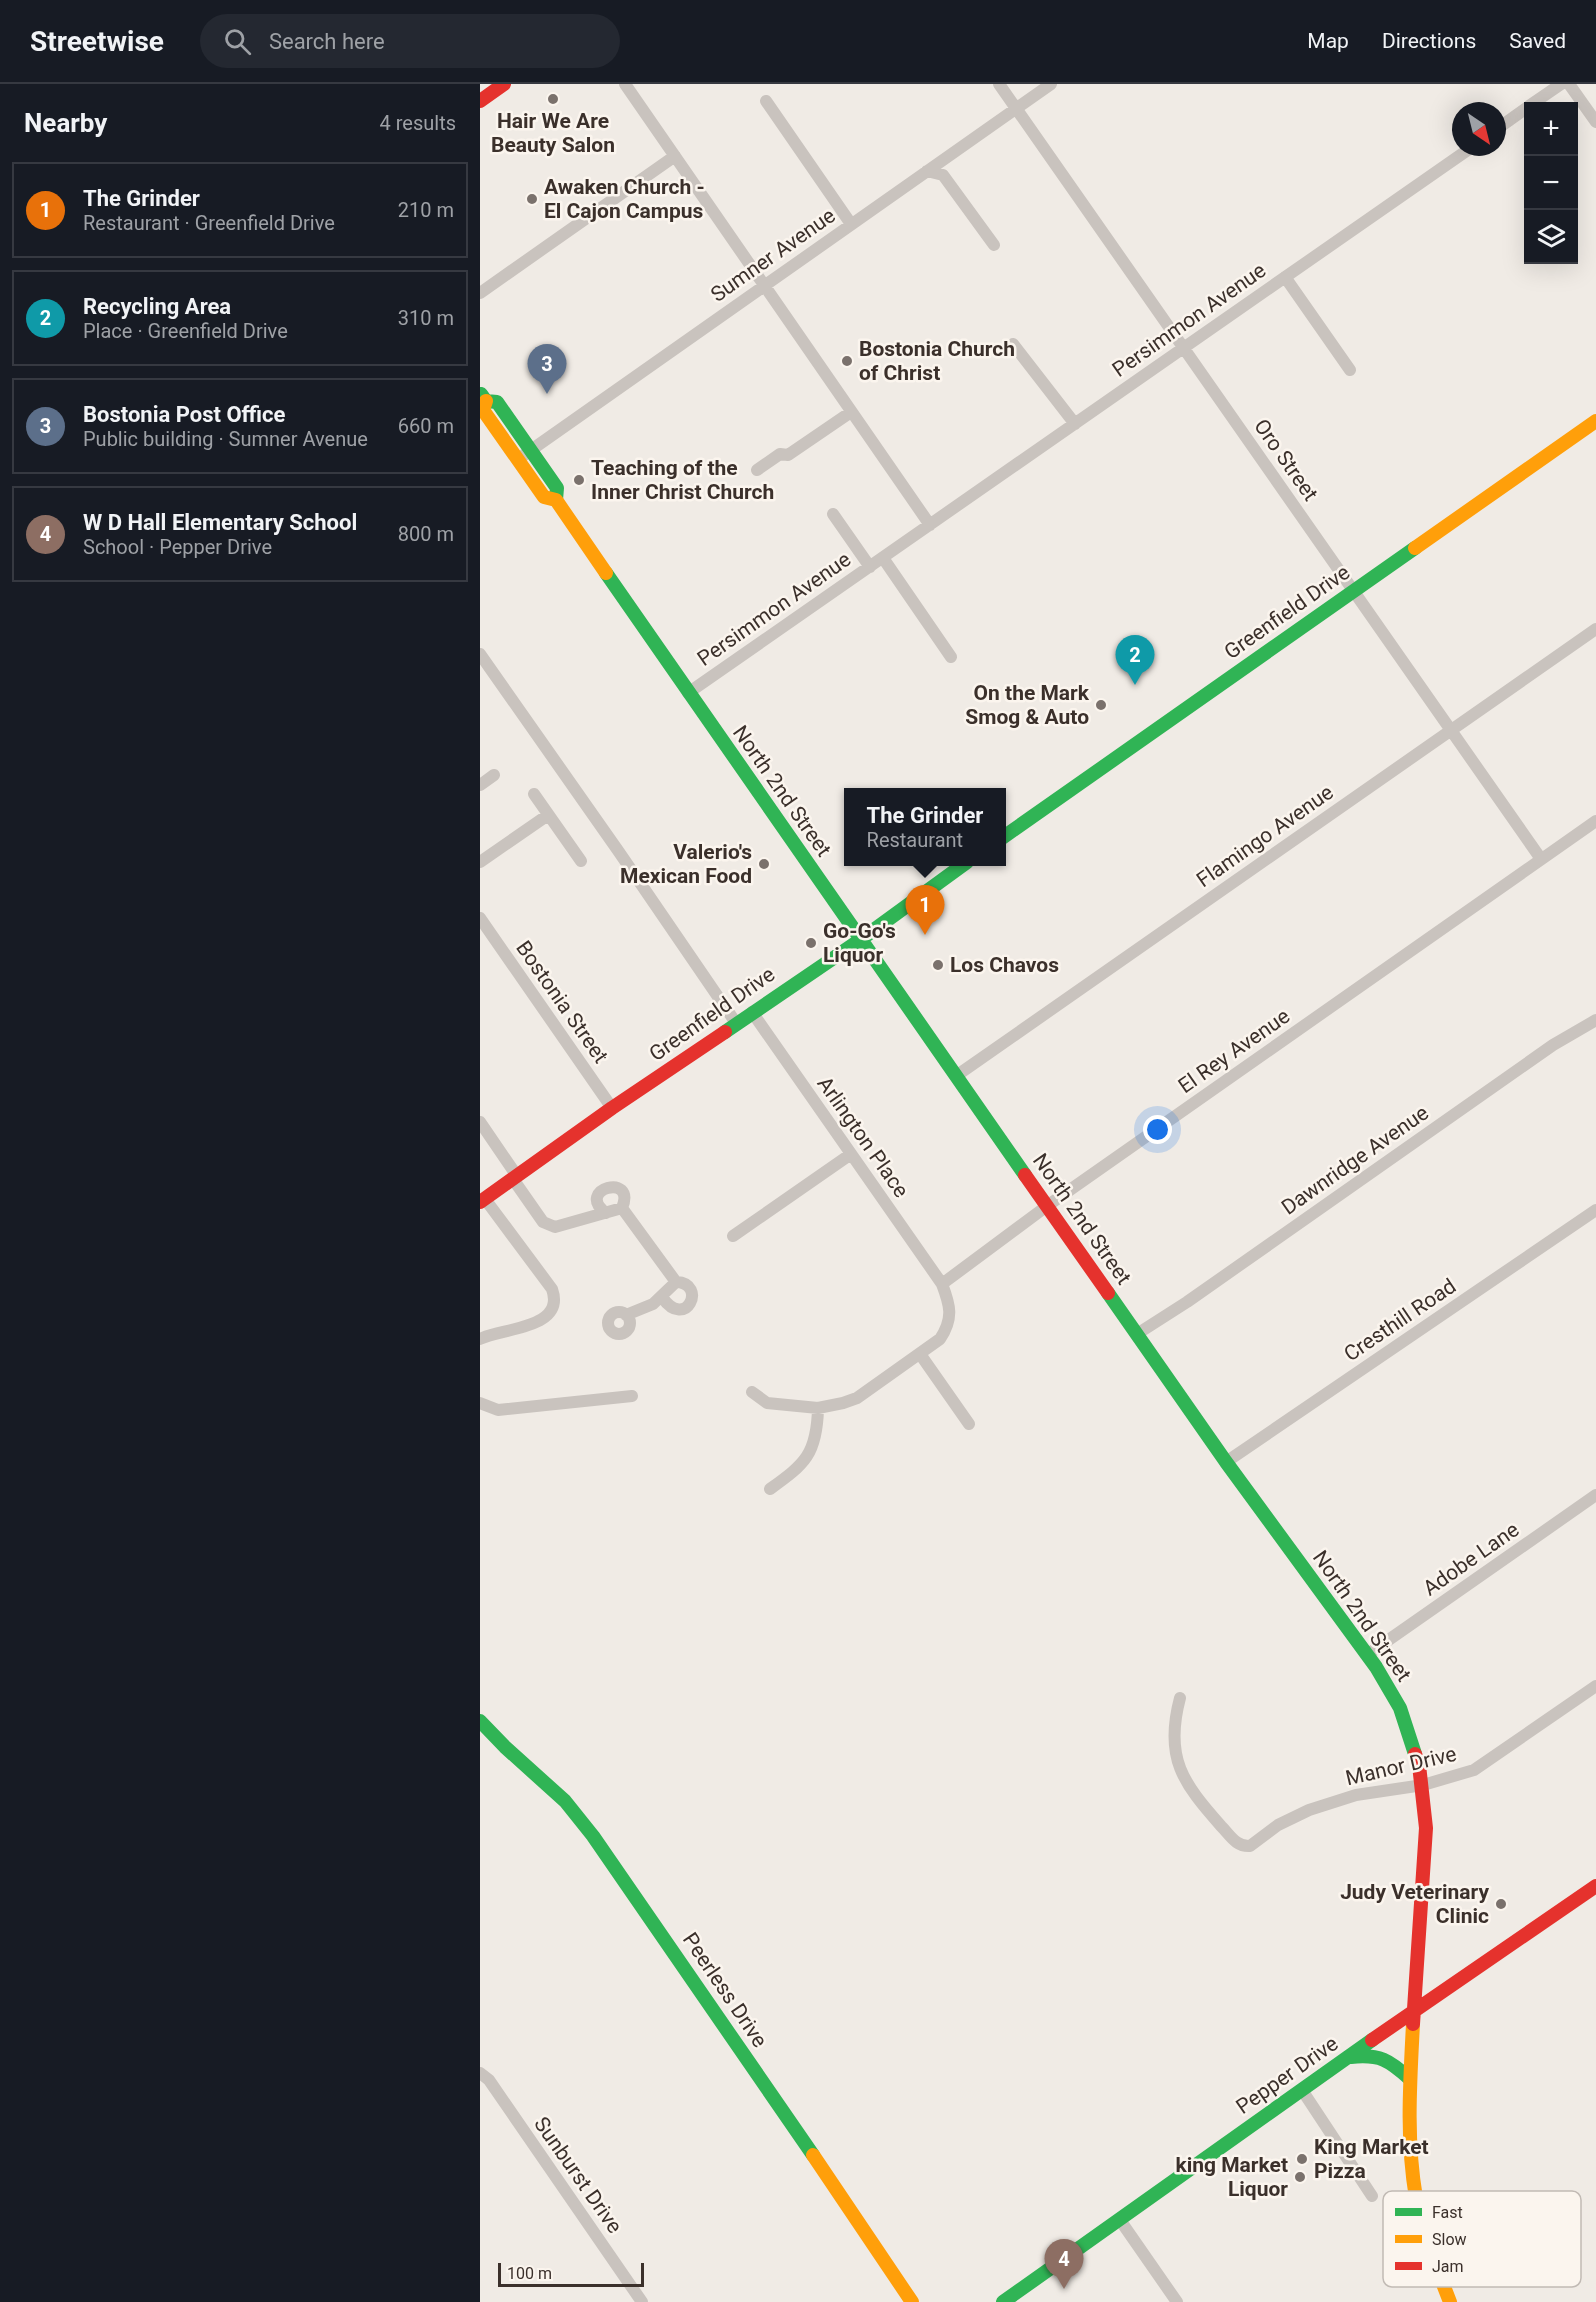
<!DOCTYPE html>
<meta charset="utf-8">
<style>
:root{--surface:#171b24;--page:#242831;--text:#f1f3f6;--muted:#9ea1a6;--line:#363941;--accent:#7a716c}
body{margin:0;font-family:Roboto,sans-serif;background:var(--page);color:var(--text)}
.controls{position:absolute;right:18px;top:18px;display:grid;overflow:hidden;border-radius:0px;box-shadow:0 6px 24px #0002}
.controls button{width:54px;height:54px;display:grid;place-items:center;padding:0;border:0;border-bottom:2px solid var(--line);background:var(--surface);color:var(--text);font:30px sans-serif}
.compass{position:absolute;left:972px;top:18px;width:54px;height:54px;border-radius:50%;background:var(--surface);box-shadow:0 6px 24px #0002;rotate:145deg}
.scale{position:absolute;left:18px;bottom:15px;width:146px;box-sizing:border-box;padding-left:6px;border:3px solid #3b302b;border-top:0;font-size:16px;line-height:21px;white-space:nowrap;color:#3b302b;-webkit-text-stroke:4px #fbf5ee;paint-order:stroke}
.you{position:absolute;left:678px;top:1046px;width:21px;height:21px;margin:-15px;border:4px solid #fff;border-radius:50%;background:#1a73e8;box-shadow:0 0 0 9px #1a73e833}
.badge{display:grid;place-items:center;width:39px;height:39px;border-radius:50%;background:var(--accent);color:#fff;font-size:20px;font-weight:700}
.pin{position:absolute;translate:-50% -50px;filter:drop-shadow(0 2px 3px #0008)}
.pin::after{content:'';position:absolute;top:32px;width:21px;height:18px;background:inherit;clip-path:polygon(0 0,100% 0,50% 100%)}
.popup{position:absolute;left:364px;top:704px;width:162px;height:78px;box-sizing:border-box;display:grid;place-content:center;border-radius:0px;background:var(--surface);filter:drop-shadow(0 2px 4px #0005);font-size:20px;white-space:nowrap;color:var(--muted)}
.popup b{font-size:22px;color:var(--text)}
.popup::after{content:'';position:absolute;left:50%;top:100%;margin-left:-12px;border:12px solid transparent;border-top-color:var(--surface)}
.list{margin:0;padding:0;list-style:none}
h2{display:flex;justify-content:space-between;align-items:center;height:78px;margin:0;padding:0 24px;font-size:26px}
h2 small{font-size:20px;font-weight:400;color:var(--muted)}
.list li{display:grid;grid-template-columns:39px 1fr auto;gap:18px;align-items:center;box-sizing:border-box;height:96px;margin:0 12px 12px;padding:0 12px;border:2px solid var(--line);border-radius:0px}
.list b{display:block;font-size:22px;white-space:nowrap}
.list p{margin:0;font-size:20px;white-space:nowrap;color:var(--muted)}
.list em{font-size:20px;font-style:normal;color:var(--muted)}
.icon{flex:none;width:33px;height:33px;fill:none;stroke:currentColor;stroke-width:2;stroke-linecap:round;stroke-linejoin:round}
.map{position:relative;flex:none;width:1116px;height:2218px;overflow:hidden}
header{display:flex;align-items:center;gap:36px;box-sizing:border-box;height:84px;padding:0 30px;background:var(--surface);border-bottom:2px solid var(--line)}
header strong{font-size:28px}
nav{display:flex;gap:33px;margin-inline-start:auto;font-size:21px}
.search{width:420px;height:54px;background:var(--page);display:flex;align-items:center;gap:15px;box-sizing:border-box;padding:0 21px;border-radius:33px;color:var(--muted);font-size:22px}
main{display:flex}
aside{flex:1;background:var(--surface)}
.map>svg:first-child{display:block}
</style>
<header>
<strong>Streetwise</strong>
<div class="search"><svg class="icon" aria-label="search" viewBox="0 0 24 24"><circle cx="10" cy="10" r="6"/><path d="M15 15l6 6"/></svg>Search here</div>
<nav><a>Map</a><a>Directions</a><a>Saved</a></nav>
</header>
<main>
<aside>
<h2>Nearby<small>4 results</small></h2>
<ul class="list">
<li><span class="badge" style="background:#e8710a">1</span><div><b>The Grinder</b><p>Restaurant · Greenfield Drive</p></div><em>210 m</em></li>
<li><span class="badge" style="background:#0f9aa8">2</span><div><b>Recycling Area</b><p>Place · Greenfield Drive</p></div><em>310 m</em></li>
<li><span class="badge" style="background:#5c6f8a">3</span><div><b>Bostonia Post Office</b><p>Public building · Sumner Avenue</p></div><em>660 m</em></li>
<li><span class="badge" style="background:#8d6e63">4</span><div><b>W D Hall Elementary School</b><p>School · Pepper Drive</p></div><em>800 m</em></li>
</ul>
</aside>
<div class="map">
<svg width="1116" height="2218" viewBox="0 0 1116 2218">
<rect width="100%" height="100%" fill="#f0ebe5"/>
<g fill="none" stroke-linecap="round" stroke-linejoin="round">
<path stroke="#c9c3be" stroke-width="12" d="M 145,0 L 450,441
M 519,0 L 1061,775
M 1089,0 L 1116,38
M 286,17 L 371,140
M 1049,22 L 1081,0
M 1017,45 L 1048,23
M 447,87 L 463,91 L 514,161
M 805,193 L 870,286
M 0,209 L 195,72
M 533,260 L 595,340
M 44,371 L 571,0
M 277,386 L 300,370 L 308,371 L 371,328
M 353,430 L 390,483
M 403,474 L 471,573
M 0,570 L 139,768 L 256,939
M 208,609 L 992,63
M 0,701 L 14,691
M 54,710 L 101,777
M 0,778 L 68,731
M 0,834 L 132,1024
M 476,992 L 1116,545
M 0,1038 L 37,1092
M 33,1095 L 63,1138 L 75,1143 L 142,1124 L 196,1198 L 173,1220 L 146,1231
M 126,1129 C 94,1105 157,1088 142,1124
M 253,1152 L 371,1070
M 462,1200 L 567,1122 L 1116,737
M 182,1213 C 206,1248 228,1199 196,1198
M128 1239a11 11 0 1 1 22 0a11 11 0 1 1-22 0Z
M 657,1250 L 707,1218 L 1073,961 L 1116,936
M 0,1255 C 22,1244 86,1245 72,1205 L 5,1115
M 440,1270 L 489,1340
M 272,1308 L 287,1319 L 338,1324 L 363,1319 L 377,1314 L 460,1255 C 474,1234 470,1221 462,1200 L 272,928
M 0,1319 L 18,1326 L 152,1312
M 746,1378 L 1116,1126
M 290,1405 C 325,1380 337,1370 338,1324
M 887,1571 L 1116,1411
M 700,1614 C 684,1674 703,1699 741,1742 C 750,1751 756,1763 770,1762 L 798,1741 L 829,1726 L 876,1711 L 943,1701 L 994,1686 L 1116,1602
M 0,1989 L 9,1996 L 162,2218
M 822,2006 L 892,2112
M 640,2136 L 697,2218"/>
<path stroke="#30b455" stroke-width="14" d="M 1,310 L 6,317 L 17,318 L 77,404 L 76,416
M 126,489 L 545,1091
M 522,754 L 935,464
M 245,948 L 380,856 L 487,778
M 628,1209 L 746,1378 L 896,1583 L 920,1624 L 935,1670
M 0,1637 L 25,1663 L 85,1717 L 113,1752 L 333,2071
M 871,1973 C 900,1970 909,1976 930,1995
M 523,2218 L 892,1956"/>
<path stroke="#ff9f0a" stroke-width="14" d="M 6,317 L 3,326 L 64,413 L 76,416 L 126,489
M 935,464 L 1116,337
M 933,1940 C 930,1998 926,2056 936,2114 C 942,2150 957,2184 970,2218
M 333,2071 L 432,2218"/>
<path stroke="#e5322d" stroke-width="14" d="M 0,17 L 24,0
M 545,1091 L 628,1209
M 0,1118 L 132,1024 L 245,948
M 933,1940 L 946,1744 L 939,1681 L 935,1670
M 892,1956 L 1116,1802"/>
</g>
<g fill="#7a716c" stroke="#fbf5ee" stroke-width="2">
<circle cx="73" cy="15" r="6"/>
<circle cx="52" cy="115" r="6"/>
<circle cx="367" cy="277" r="6"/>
<circle cx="99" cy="396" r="6"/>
<circle cx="621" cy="621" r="6"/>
<circle cx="284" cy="780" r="6"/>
<circle cx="331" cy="859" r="6"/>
<circle cx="458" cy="881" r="6"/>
<circle cx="1021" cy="1820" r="6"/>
<circle cx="822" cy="2075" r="6"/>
<circle cx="820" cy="2093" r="6"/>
</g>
<g text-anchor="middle" stroke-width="5" stroke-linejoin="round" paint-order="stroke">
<g font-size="21" font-weight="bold" fill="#3b302b" stroke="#fbf5ee" text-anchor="start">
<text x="73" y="44" text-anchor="middle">Hair We Are<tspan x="73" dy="24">Beauty Salon</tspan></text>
<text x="64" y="110">Awaken Church -<tspan x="64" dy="24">El Cajon Campus</tspan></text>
<text x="379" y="272">Bostonia Church<tspan x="379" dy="24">of Christ</tspan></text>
<text x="111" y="391">Teaching of the<tspan x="111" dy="24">Inner Christ Church</tspan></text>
<text x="609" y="616" text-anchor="end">On the Mark<tspan x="609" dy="24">Smog &amp; Auto</tspan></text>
<text x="272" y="775" text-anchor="end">Valerio's<tspan x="272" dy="24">Mexican Food</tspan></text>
<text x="343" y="854">Go-Go's<tspan x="343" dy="24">Liquor</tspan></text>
<text x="470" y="888">Los Chavos</text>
<text x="1009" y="1815" text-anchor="end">Judy Veterinary<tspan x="1009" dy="24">Clinic</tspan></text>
<text x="834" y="2070">King Market<tspan x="834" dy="24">Pizza</tspan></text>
<text x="808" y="2088" text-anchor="end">king Market<tspan x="808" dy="24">Liquor</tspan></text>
</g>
<g font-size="21" fill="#3b302b" stroke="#fbf5ee">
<text transform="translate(293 171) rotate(-35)" y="7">Sumner Avenue</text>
<text transform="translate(709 236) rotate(-35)" y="7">Persimmon Avenue</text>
<text transform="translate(806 376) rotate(55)" y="7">Oro Street</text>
<text transform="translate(294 525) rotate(-35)" y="7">Persimmon Avenue</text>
<text transform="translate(807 528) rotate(-35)" y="7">Greenfield Drive</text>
<text transform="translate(302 707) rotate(55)" y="7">North 2nd Street</text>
<text transform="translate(785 752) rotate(-35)" y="7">Flamingo Avenue</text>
<text transform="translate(82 918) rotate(55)" y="7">Bostonia Street</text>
<text transform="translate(232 930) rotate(-35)" y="7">Greenfield Drive</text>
<text transform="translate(754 967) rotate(-35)" y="7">El Rey Avenue</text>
<text transform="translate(383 1053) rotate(55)" y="7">Arlington Place</text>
<text transform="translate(875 1076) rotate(-35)" y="7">Dawnridge Avenue</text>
<text transform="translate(602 1135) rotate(55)" y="7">North 2nd Street</text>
<text transform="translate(920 1236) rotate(-34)" y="7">Cresthill Road</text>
<text transform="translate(991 1475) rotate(-35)" y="7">Adobe Lane</text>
<text transform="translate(882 1532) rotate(55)" y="7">North 2nd Street</text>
<text transform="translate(921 1682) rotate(-13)" y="7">Manor Drive</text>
<text transform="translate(245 1906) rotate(56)" y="7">Peerless Drive</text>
<text transform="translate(807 1991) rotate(-35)" y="7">Pepper Drive</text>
<text transform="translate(98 2091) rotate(55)" y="7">Sunburst Drive</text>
</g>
</g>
<rect x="903" y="2107" width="198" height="96" rx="9" fill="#fbf5ee" stroke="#c1bab4" stroke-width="1.5"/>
<rect x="915" y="2124" width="27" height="8" fill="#30b455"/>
<rect x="915" y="2151" width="27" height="8" fill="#ff9f0a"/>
<rect x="915" y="2178" width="27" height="8" fill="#e5322d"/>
<g font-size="16" fill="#3b302b">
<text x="952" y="2134">Fast</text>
<text x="952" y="2161">Slow</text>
<text x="952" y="2188">Jam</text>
</g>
</svg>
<div class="controls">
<button>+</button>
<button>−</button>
<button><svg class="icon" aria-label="layers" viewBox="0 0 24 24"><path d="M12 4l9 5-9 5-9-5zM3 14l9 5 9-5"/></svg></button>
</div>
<svg class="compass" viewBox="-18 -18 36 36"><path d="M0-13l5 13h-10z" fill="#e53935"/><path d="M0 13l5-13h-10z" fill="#9ea1a6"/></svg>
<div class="scale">100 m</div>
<div class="you"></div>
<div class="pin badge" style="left:445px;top:851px;background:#e8710a">1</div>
<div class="popup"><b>The Grinder</b>Restaurant</div>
<div class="pin badge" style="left:655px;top:601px;background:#0f9aa8">2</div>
<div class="pin badge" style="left:67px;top:310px;background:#5c6f8a">3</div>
<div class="pin badge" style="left:584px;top:2205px;background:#8d6e63">4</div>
</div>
</main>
